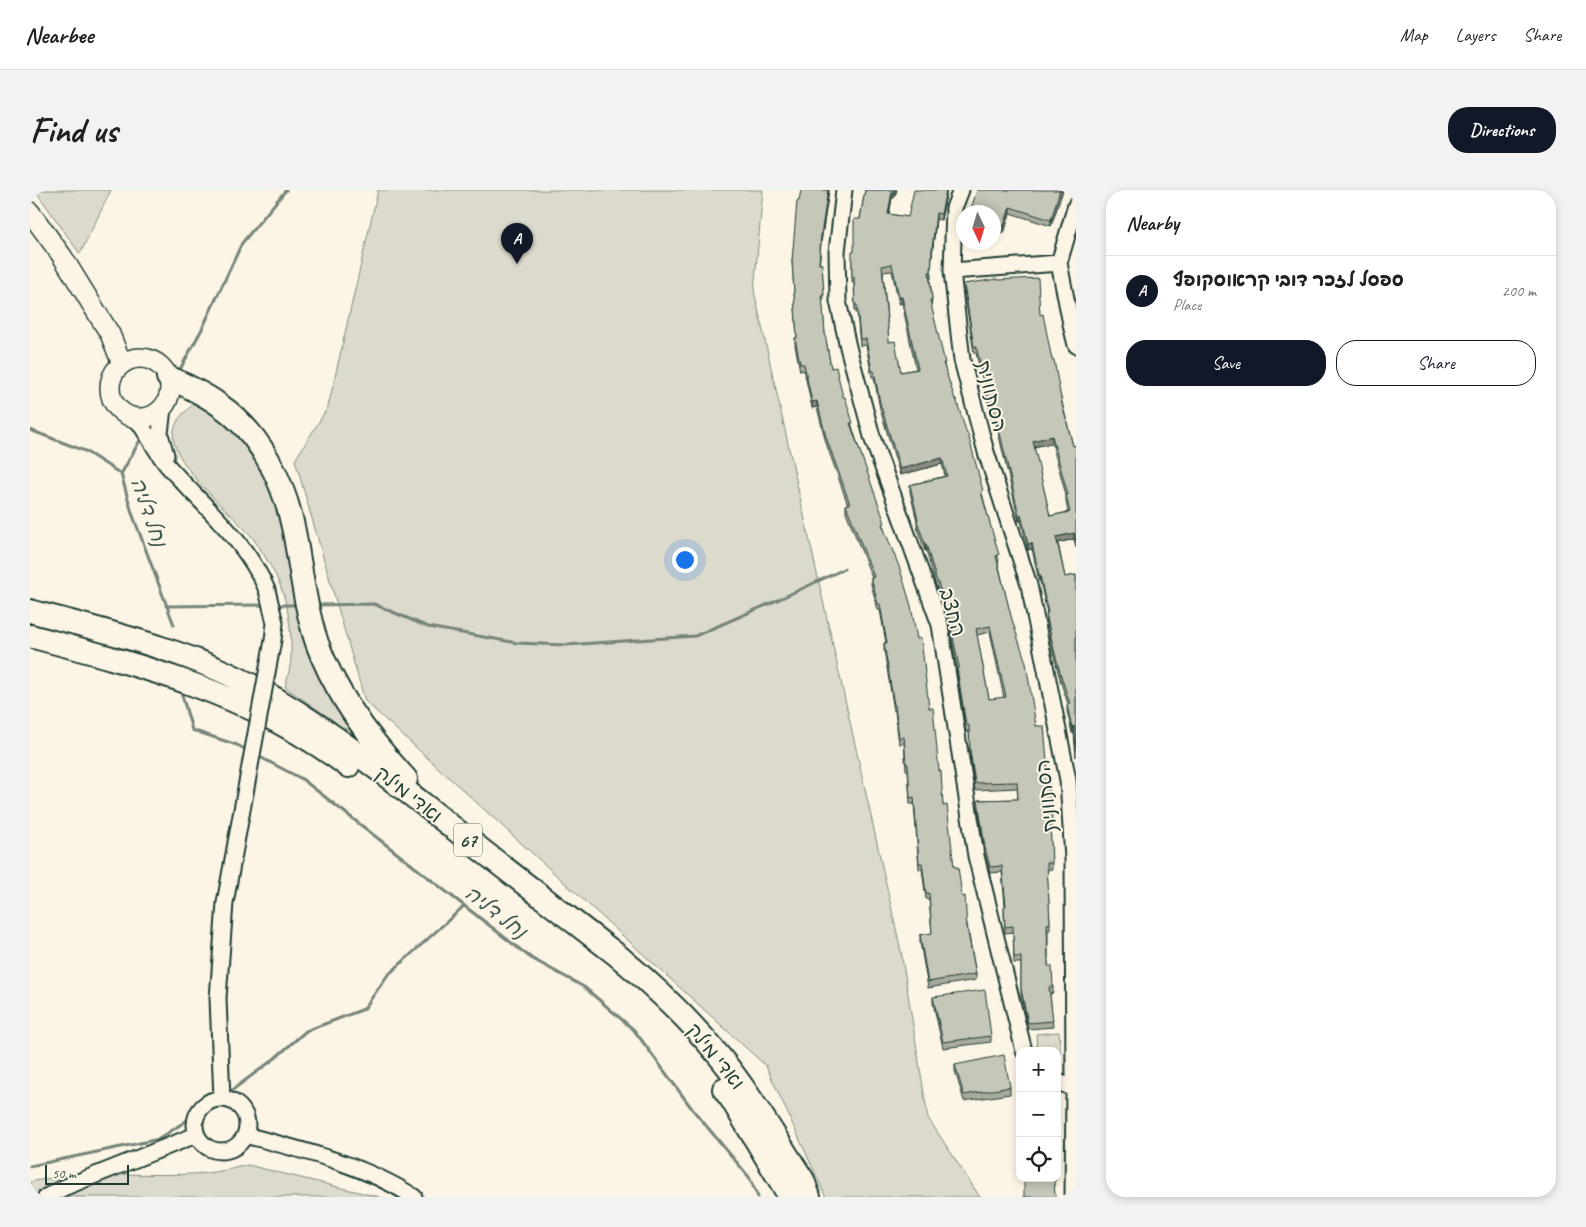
<!DOCTYPE html>
<meta charset="utf-8">
<style>
:root{--surface:#fff;--page:#f2f2f2;--text:#202124;--muted:#757577;--line:#e0e0e0;--accent:#111827}
body{margin:0;font-family:Caveat,"Playpen Sans Hebrew",sans-serif;background:var(--page);color:var(--text)}
.controls{position:absolute;right:15px;bottom:15px;display:grid;overflow:hidden;border-radius:10px;box-shadow:0 2px 8px #0003}
.controls button{width:45px;height:45px;display:grid;place-items:center;padding:0;border:0;border-bottom:1px solid var(--line);background:var(--surface);color:var(--text);font:25px sans-serif}
.compass{position:absolute;left:926px;top:15px;width:45px;height:45px;border-radius:50%;background:var(--surface);box-shadow:0 2px 8px #0003;rotate:176deg}
.scale{position:absolute;left:15px;bottom:12px;width:84px;box-sizing:border-box;padding-left:5px;border:2px solid #1f3d34;border-top:0;font-size:14px;line-height:18px;white-space:nowrap;color:#1f3d34;-webkit-text-stroke:4px #fcf5e5;paint-order:stroke}
.you{position:absolute;left:654px;top:369px;width:18px;height:18px;margin:-12px;border:4px solid #fff;border-radius:50%;background:#1a73e8;box-shadow:0 0 0 8px #1a73e833}
.badge{display:grid;place-items:center;width:32px;height:32px;border-radius:50%;background:var(--accent);color:#fff;font-size:16px;font-weight:700}
.pin{position:absolute;translate:-50% -41px;filter:drop-shadow(0 1px 2px #0008)}
.pin::after{content:'';position:absolute;top:26px;width:18px;height:15px;background:inherit;clip-path:polygon(0 0,100% 0,50% 100%)}
.list{margin:0;padding:0;list-style:none}
h2{display:flex;justify-content:space-between;align-items:center;height:65px;margin:0;padding:0 20px;font-size:21px}
h2 small{font-size:16px;font-weight:400;color:var(--muted)}
.list li{display:grid;grid-template-columns:32px 1fr auto;gap:15px;align-items:center;box-sizing:border-box;height:70px;padding:0 20px;border-top:1px solid var(--line)}
.list b{display:block;font-size:19px;white-space:nowrap}
.list p{margin:0;font-size:16px;white-space:nowrap;color:var(--muted)}
.list em{font-size:16px;font-style:normal;color:var(--muted)}
.actions{display:flex;gap:10px;padding:15px 20px}
.actions a{flex:1;padding:11px 0;border:1px solid var(--accent);border-radius:20px;text-align:center;font-size:18px;color:var(--accent)}
.actions .main{background:var(--accent);color:#fff}
.icon{flex:none;width:28px;height:28px;fill:none;stroke:currentColor;stroke-width:2;stroke-linecap:round;stroke-linejoin:round}
.map{position:relative;flex:none;width:1046px;height:1007px;overflow:hidden;border-radius:20px}
header{display:flex;align-items:center;gap:30px;box-sizing:border-box;height:70px;padding:0 25px;background:var(--surface);border-bottom:1px solid var(--line)}
header strong{font-size:24px}
nav{display:flex;gap:28px;margin-inline-start:auto;font-size:18px}
.intro{display:flex;align-items:center;justify-content:space-between;box-sizing:border-box;height:120px;padding:0 30px}
h1{margin:0;font-size:35px}
.button{padding:12px 22px;border-radius:20px;background:var(--accent);color:#fff;font-size:18px;font-weight:700}
main{display:flex;gap:30px;padding:0 30px}
aside{flex:1;background:var(--surface);border-radius:20px;box-shadow:0 2px 8px #0003}
.map>svg:first-child{display:block}
</style>
<header>
<strong>Nearbee</strong>
<nav><a>Map</a><a>Layers</a><a>Share</a></nav>
</header>
<div class="intro"><h1>Find us</h1><a class="button">Directions</a></div>
<main>
<div class="map">
<svg width="1046" height="1007" viewBox="0 0 1046 1007">
<rect width="100%" height="100%" fill="#fcf5e5"/>
<filter id="ink" filterUnits="userSpaceOnUse"><feTurbulence type="fractalNoise" baseFrequency=".02" numOctaves="2"/><feDisplacementMap in="SourceGraphic" scale="10" xChannelSelector="R" yChannelSelector="G"/><feConvolveMatrix kernelMatrix="1 2 1 2 8 2 1 2 1" color-interpolation-filters="sRGB"/></filter>
<g filter="url(#ink)">
<path fill="#dcdacc" stroke="#7e8c80" d="M 5,0 L 81,0 L 50,64 Z
M 348,0 L 733,0 L 724,101 L 871,761 L 898,928 L 950,1007 L 796,1007 L 736,876 L 335,511 L 265,270 L 298,217 Z
M 164,214 L 195,232 L 221,261 L 232,279 L 247,315 L 287,482 L 298,503 L 332,554 L 304,531 L 255,497 C 257,487 261,477 261,467 C 262,440 258,410 246,386 C 239,373 231,359 222,347 C 203,324 136,271 144,240 C 147,228 155,221 164,214 Z
M 1029,842 L 1031,873 L 1027,874 L 1027,861 L 1007,861 L 1006,844 Z
M 218,975 L 349,1007 L 0,1007 L 0,992 C 58,978 117,988 176,983 C 190,982 204,978 218,975 Z"/>
<g fill="none" stroke-linecap="round" stroke-linejoin="round">
<path stroke="#758479" stroke-width="3" d="M 148,183 L 172,139 L 212,53 L 256,0
M 131,214 L 140,197
M 117,238 L 126,221
M 0,240 L 55,261 L 91,284 L 102,323 L 144,435
M 91,284 L 113,245
M 245,415 L 269,415
M 285,415 L 344,414 L 398,437 L 487,453 L 536,455 L 665,446 L 741,413 L 814,379
M 136,416 L 236,415
M 152,505 L 162,540 L 207,555 L 219,561
M 226,565 L 272,589 L 501,768 L 554,797 L 604,840 L 663,920 L 719,987 L 728,1007
M 197,904 L 244,869 L 276,841 L 334,819 L 357,786 L 434,716
M 0,976 L 129,949 L 187,910"/>
<defs>
<path id="minor" d="M 814,0 L 807,62 L 808,111 L 818,157 L 843,250 L 910,435 L 946,666 L 994,861
M 1046,15 L 1029,73 L 1042,139 L 1046,155
M 1029,73 L 922,81 L 932,170 L 956,262 L 999,395 L 1038,590 L 1043,669 L 1044,899 L 1043,1007
M 922,81 L 924,18 L 931,0
M 133,218 L 130,244 L 136,265
M 105,227 C 117,242 125,260 137,275 C 172,315 216,350 237,400
M 188,808 L 192,909
M 1027,891 L 1044,899
M165 935a26 26 0 1 1 52 0a26 26 0 1 1-52 0Z
M 215,945 C 272,960 335,975 384,1007
M 16,1007 L 33,998 L 166,945"/>
<path id="major" d="M 0,22 L 32,66 L 80,144 L 92,174
M80 198a30 30 0 1 1 60 0a30 30 0 1 1-60 0Z"/>
<path id="highway" d="M 138,187 C 155,195 173,203 188,214 C 231,243 254,292 264,341 C 271,378 275,417 287,453 C 306,505 339,549 376,589
M 0,421 C 78,442 161,461 232,501 C 290,533 341,574 393,614 C 457,665 522,715 587,765 C 624,796 659,829 690,867 C 721,905 746,949 773,990 L 779,1007
M 0,446 C 111,475 226,506 318,576
M 694,899 L 702,910 L 760,1007"/>
</defs>
<use href="#minor" stroke="#1f3d34" stroke-width="19"/>
<use href="#major" stroke="#1f3d34" stroke-width="22"/>
<use href="#highway" stroke="#1f3d34" stroke-width="26"/>
<use href="#minor" stroke="#fcf5e5" stroke-width="15"/>
<use href="#major" stroke="#fcf5e5" stroke-width="19"/>
<use href="#highway" stroke="#fcf5e5" stroke-width="22"/>
<defs>
<path id="minor-bridge" d="M 188,808 L 195,713 L 243,450 L 245,433 L 237,400"/>
</defs>
<use href="#minor-bridge" stroke="#1f3d34" stroke-width="19" stroke-linecap="butt"/>
<use href="#minor-bridge" stroke="#fcf5e5" stroke-width="15"/>
</g>
<path fill="#a9ab9f" stroke="#1f3d34" fill-rule="evenodd" d="M 771,0 L 799,0 L 791,52 L 789,74 L 792,74 L 794,110 L 792,110 L 795,144 L 801,178 L 813,207 L 854,339 L 899,518 L 913,616 L 924,677 L 932,707 L 946,784 L 946,790 L 898,798 L 890,752 L 890,745 L 902,744 L 899,709 L 896,709 L 892,679 L 889,679 L 884,614 L 880,614 L 878,580 L 876,580 L 874,553 L 869,554 L 865,521 L 864,521 L 854,460 L 854,453 L 856,453 L 850,420 L 848,420 L 841,394 L 841,388 L 842,388 L 816,322 L 816,315 L 818,315 L 796,253 L 787,217 L 782,218 L 774,180 L 770,181 L 765,155 L 765,148 L 767,148 L 762,71 Z
M 835,0 L 867,0 L 864,8 L 862,8 L 859,24 L 878,27 L 917,0 L 911,30 L 906,29 L 902,66 L 901,89 L 900,89 L 902,110 L 901,116 L 915,179 L 953,307 L 969,371 L 968,372 L 1006,536 L 1020,605 L 1022,636 L 1020,636 L 1022,679 L 1017,680 L 1020,733 L 1020,740 L 1018,740 L 1018,776 L 1023,797 L 1023,803 L 1020,804 L 1023,837 L 998,839 L 991,805 L 991,773 L 984,773 L 983,742 L 975,743 L 974,723 L 974,717 L 975,716 L 972,682 L 960,683 L 955,664 L 948,617 L 948,610 L 988,609 L 987,598 L 945,600 L 940,566 L 939,541 L 936,542 L 927,484 L 927,478 L 919,433 L 907,397 L 906,396 L 896,360 L 895,361 L 887,337 L 887,331 L 880,302 L 880,295 L 915,286 L 912,274 L 870,285 L 850,219 L 844,187 L 842,187 L 836,155 L 830,156 L 827,122 L 825,122 L 824,93 L 822,93 L 822,68 L 824,62 ZM 862,81 L 869,114 L 872,113 L 886,179 L 871,182 L 859,152 L 853,82 ZM 960,442 L 974,508 L 959,509 L 947,445 Z
M 1033,0 L 1021,36 L 980,23 L 974,43 L 964,39 L 964,22 Z
M 967,90 L 1010,125 L 1043,256 L 1046,255 L 1046,358 L 1044,349 L 1028,353 L 1035,387 L 1046,385 L 1046,567 L 1044,543 L 1042,543 L 1037,521 L 1037,515 L 1038,514 L 1031,493 L 1023,462 L 1016,429 L 1017,423 L 1010,391 L 1009,391 L 1002,359 L 998,360 L 991,331 L 989,331 L 965,229 L 962,229 L 946,163 L 944,163 L 934,100 L 934,94 ZM 1022,253 L 1036,305 L 1036,312 L 1038,322 L 1020,326 L 1004,257 Z
M 903,807 L 961,846 L 961,852 L 913,858 L 903,813 Z
M 925,875 L 980,897 L 980,904 L 934,911 L 925,881 Z"/>
<path fill="#8a8b82" stroke="#1f3d34" d="M 798,0 L 799,0 L 791,52 L 789,80 L 791,45 Z
M 865,0 L 867,0 L 864,8 L 864,2 Z
M 916,0 L 917,0 L 911,30 L 911,24 Z
M 1030,0 L 1033,0 L 1021,36 L 1021,30 Z
M 862,2 L 862,8 L 858,31 L 858,24 Z
M 980,17 L 980,23 L 974,43 L 974,36 Z
M 906,23 L 906,29 L 902,66 L 902,60 Z
M 869,107 L 872,107 L 872,113 L 869,114 Z
M 787,211 L 787,217 L 782,218 L 782,212 Z
M 965,222 L 965,229 L 962,229 L 962,223 Z
M 1022,246 L 1022,253 L 1003,257 L 1003,251 Z
M 912,268 L 912,274 L 870,285 L 870,279 Z
M 991,324 L 991,331 L 989,331 L 989,325 Z
M 1044,343 L 1044,349 L 1026,353 L 1026,347 Z
M 1002,353 L 1002,359 L 998,360 L 998,354 Z
M 895,354 L 896,354 L 896,360 L 895,361 Z
M 1009,385 L 1010,385 L 1010,391 L 1009,391 Z
M 1044,536 L 1044,543 L 1042,543 L 1042,537 Z"/>
<path fill="#c5c7b9" stroke="#1f3d34" fill-rule="evenodd" d="M 771,0 L 798,0 L 791,45 L 789,74 L 792,74 L 794,104 L 792,104 L 795,144 L 801,178 L 806,177 L 813,207 L 815,207 L 823,233 L 820,233 L 855,333 L 852,334 L 870,379 L 881,416 L 887,449 L 891,448 L 899,518 L 903,518 L 909,581 L 911,581 L 913,616 L 917,615 L 924,677 L 928,677 L 932,707 L 935,706 L 937,738 L 946,784 L 898,792 L 890,745 L 902,743 L 899,703 L 896,703 L 892,673 L 889,673 L 884,607 L 880,608 L 878,574 L 876,574 L 874,547 L 869,548 L 865,515 L 864,515 L 854,453 L 857,453 L 850,414 L 848,414 L 841,388 L 844,387 L 816,315 L 820,314 L 796,247 L 787,211 L 782,212 L 774,174 L 770,174 L 765,148 L 767,148 L 762,71 L 767,11 L 769,11 Z
M 835,0 L 865,0 L 864,2 L 862,2 L 858,24 L 878,27 L 884,0 L 916,0 L 911,24 L 906,23 L 902,60 L 901,82 L 899,82 L 902,110 L 900,110 L 915,173 L 913,173 L 925,209 L 926,209 L 937,244 L 938,244 L 953,301 L 951,302 L 969,365 L 966,366 L 982,430 L 996,473 L 1006,536 L 1014,536 L 1020,605 L 1021,605 L 1022,630 L 1020,630 L 1022,673 L 1017,673 L 1020,733 L 1017,734 L 1018,776 L 1022,776 L 1023,797 L 1019,797 L 1023,831 L 998,833 L 991,799 L 991,767 L 984,767 L 983,736 L 975,737 L 974,717 L 976,716 L 972,676 L 960,677 L 955,658 L 948,610 L 988,609 L 987,592 L 945,593 L 940,560 L 939,535 L 936,535 L 927,478 L 929,477 L 919,427 L 907,390 L 906,389 L 896,354 L 895,354 L 887,331 L 888,330 L 880,295 L 917,286 L 912,268 L 870,279 L 850,213 L 844,181 L 842,181 L 836,149 L 830,149 L 827,115 L 825,115 L 824,87 L 822,87 L 822,62 L 824,62 L 824,29 L 830,29 ZM 862,74 L 869,107 L 872,107 L 888,179 L 871,182 L 865,151 L 859,152 L 852,76 ZM 960,436 L 976,507 L 959,509 L 946,439 Z
M 947,0 L 1030,0 L 1021,30 L 980,17 L 974,36 L 964,33 L 964,22 L 940,22 Z
M 1008,88 L 1010,125 L 1013,124 L 1022,170 L 1024,170 L 1032,214 L 1043,256 L 1046,255 L 1046,351 L 1044,343 L 1026,347 L 1035,387 L 1046,385 L 1046,561 L 1044,536 L 1042,537 L 1037,515 L 1040,514 L 1031,486 L 1023,456 L 1016,423 L 1018,423 L 1010,385 L 1009,385 L 1002,353 L 998,354 L 991,324 L 989,325 L 965,222 L 962,223 L 946,156 L 944,157 L 934,94 L 967,89 L 967,90 ZM 1022,246 L 1038,305 L 1036,305 L 1040,322 L 1020,326 L 1003,251 Z
M 955,800 L 961,846 L 913,852 L 903,807 Z
M 974,865 L 980,897 L 934,905 L 925,875 Z
M 994,988 L 1026,988 L 1026,990 L 1024,990 L 1025,1007 L 994,1007 Z"/>
</g>
<g text-anchor="middle" stroke-width="4" stroke-linejoin="round" paint-order="stroke">
<rect fill="#fcf5e5" stroke="#617469" stroke-width="1" x="424" y="633.5" width="28" height="33" rx="4"/>
<g font-size="19" font-weight="bold" fill="#1f3d34">
<text x="438" y="657">67</text>
</g>
<g font-size="20" fill="#1f3d34" stroke="#fcf5e5">
<text transform="translate(962 206) rotate(76)" y="7">הסתוונית</text>
<text transform="translate(923 422) rotate(74)" y="7">החצב</text>
<text transform="translate(379 604) rotate(38)" y="7">ואדי מילק</text>
<text transform="translate(1016 606) rotate(-96)" y="7">הסתוונית</text>
<text transform="translate(686 866) rotate(51)" y="7">ואדי מילק</text>
</g>
<g font-size="21" font-style="italic" fill="#435a51" stroke="#fcf5e5">
<text transform="translate(119 322) rotate(71)" y="7">נחל דליה</text>
<text transform="translate(466 722) rotate(38)" y="7">נחל דליה</text>
</g>
</g>
</svg>
<div class="controls">
<button>+</button>
<button>−</button>
<button><svg class="icon" aria-label="locate" viewBox="0 0 24 24"><circle cx="12" cy="12" r="6"/><path d="M12 2v4M12 18v4M2 12h4M18 12h4"/></svg></button>
</div>
<svg class="compass" viewBox="-18 -18 36 36"><path d="M0-13l5 13h-10z" fill="#e53935"/><path d="M0 13l5-13h-10z" fill="#757577"/></svg>
<div class="scale">50 m</div>
<div class="you"></div>
<div class="pin badge" style="left:487px;top:74px">A</div>
</div>
<aside>
<h2>Nearby<small></small></h2>
<ul class="list">
<li><span class="badge">A</span><div><b>ספסל לזכר דובי קראוסקופף</b><p>Place</p></div><em>200 m</em></li>
</ul>
<div class="actions"><a class="main">Save</a><a>Share</a></div>
</aside>
</main>
